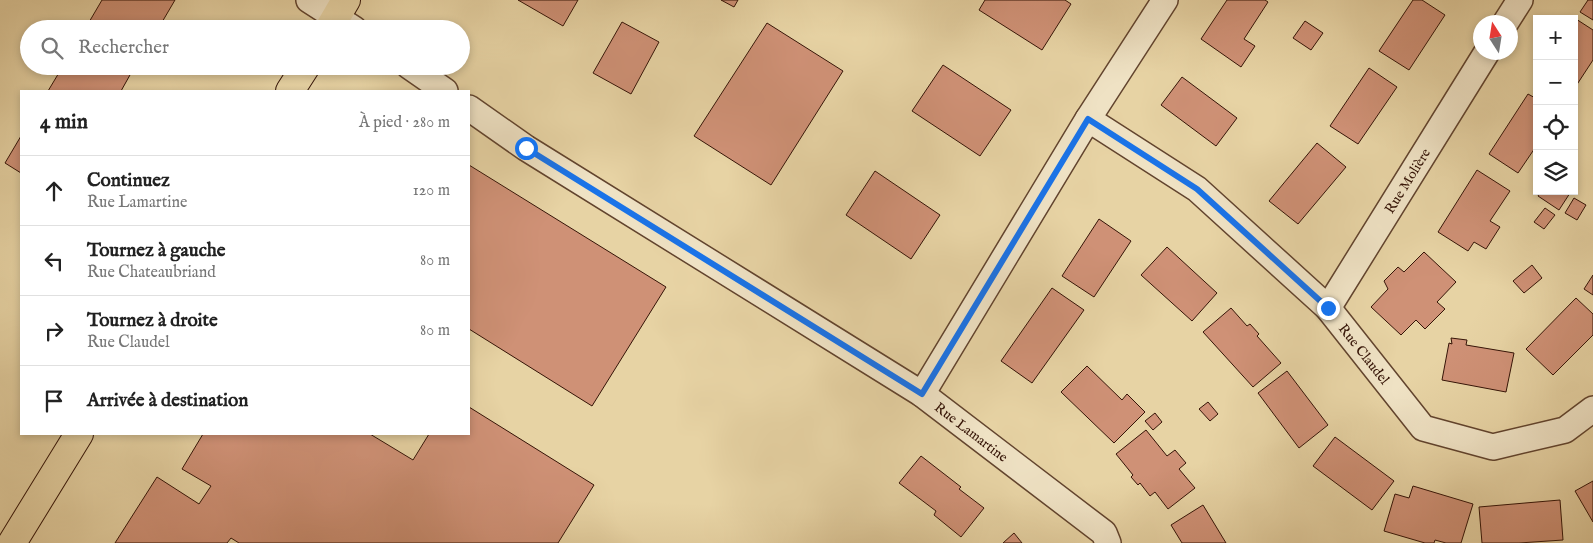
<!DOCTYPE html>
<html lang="fr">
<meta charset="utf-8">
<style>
:root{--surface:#fff;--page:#f6f6f6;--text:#222;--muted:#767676;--line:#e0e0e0}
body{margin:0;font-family:"IM FELL English",serif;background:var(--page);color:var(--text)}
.controls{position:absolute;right:15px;top:15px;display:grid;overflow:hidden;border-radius:0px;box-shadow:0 2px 8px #0003}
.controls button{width:45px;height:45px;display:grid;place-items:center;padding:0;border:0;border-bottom:1px solid var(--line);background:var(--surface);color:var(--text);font:25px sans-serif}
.compass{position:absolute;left:1473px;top:15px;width:45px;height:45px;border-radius:50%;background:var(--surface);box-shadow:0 2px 8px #0003;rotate:348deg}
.stop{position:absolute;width:15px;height:15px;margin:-11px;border:4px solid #1a73e8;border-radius:50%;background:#fff}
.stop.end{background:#1a73e8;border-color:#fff;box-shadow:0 1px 5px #0008}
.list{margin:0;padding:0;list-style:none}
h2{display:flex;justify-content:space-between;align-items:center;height:65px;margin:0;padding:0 20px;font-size:21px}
h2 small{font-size:16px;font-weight:400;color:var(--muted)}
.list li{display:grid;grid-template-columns:32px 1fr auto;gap:15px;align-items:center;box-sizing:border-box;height:70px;padding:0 20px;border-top:1px solid var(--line)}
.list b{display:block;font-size:19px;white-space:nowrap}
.list p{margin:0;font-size:16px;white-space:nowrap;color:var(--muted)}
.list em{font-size:16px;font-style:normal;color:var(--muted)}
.icon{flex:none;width:28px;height:28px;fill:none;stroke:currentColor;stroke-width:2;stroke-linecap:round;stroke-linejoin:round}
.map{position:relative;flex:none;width:1593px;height:543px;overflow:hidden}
.search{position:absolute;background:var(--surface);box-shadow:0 2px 8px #0003;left:20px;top:20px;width:450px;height:55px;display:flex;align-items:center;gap:12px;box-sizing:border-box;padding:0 18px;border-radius:28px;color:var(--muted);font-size:19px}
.panel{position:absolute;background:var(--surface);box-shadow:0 2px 8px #0003;left:20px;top:90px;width:450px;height:345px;border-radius:0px}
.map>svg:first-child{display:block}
</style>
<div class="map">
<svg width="1593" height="543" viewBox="0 0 1593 543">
<rect width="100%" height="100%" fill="#e7d3a4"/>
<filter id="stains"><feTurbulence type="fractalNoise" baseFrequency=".004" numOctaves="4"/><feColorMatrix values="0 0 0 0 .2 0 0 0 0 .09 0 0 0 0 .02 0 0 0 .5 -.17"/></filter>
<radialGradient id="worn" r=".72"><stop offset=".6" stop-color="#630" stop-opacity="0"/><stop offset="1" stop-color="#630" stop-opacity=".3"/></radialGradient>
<path fill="#cf9176" stroke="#351407" d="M 102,0 L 175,0 L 158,29 L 85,29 Z
M 518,0 L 578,0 L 563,26 Z
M 721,0 L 738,0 L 734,7 Z
M 985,0 L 1065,0 L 1071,4 L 1042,50 L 979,10 Z
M 1227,0 L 1265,0 L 1268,2 L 1244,39 L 1255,46 L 1241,67 L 1201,39 Z
M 1413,0 L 1422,0 L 1445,15 L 1409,70 L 1379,51 Z
M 1588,0 L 1593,0 L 1593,20 L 1580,12 Z
M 1576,19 L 1593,30 L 1593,60 L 1574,89 L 1574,21 Z
M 1305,21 L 1323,33 L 1311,50 L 1293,38 Z
M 622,22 L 659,42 L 631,94 L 593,73 Z
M 767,23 L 843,71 L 771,185 L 694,136 Z
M 943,65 L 1011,110 L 980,156 L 912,111 Z
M 63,66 L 135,66 L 121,91 L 48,91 Z
M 1369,68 L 1397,87 L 1358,144 L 1330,126 Z
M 1182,77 L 1237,118 L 1216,146 L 1161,105 Z
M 1528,94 L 1537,99 L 1537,145 L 1518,173 L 1489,154 Z
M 21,136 L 21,173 L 5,163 Z
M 1317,143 L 1346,167 L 1298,224 L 1269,201 Z
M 469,165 L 666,287 L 592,406 L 469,329 Z
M 1477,170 L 1510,191 L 1490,221 L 1500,227 L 1486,249 L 1474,242 L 1468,251 L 1438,232 Z
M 875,171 L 940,215 L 911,259 L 846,215 Z
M 1541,191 L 1567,191 L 1570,193 L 1559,210 L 1538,196 Z
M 1574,198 L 1586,205 L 1577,220 L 1565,213 Z
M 1545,208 L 1555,215 L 1544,229 L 1534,222 Z
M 1099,219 L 1131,241 L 1094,297 L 1062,276 Z
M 1167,247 L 1217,293 L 1192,321 L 1141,275 Z
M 1424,252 L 1456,282 L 1437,302 L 1445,309 L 1425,329 L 1416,320 L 1401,335 L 1371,307 L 1388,289 L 1384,281 L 1398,267 L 1404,272 Z
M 1532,265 L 1542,278 L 1524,293 L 1513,281 Z
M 1593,275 L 1593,295 L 1584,289 Z
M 1052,288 L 1084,310 L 1032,383 L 1001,361 Z
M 1576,298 L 1593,314 L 1593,335 L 1553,375 L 1526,349 Z
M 1231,308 L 1247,326 L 1250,324 L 1259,334 L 1257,336 L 1281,363 L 1253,387 L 1203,332 Z
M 1451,338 L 1467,340 L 1466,345 L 1514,353 L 1506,392 L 1442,380 L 1449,343 L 1452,344 Z
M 1087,366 L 1122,400 L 1127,394 L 1145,412 L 1114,443 L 1061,392 Z
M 1287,371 L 1328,425 L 1299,448 L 1258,393 Z
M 1208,402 L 1218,414 L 1210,421 L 1199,409 Z
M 469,407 L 594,485 L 558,543 L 239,543 L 231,538 L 227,543 L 115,543 L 157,477 L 199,504 L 211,486 L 182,469 L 203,434 L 370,434 L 413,460 L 429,434 L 469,434 Z
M 1155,413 L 1162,422 L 1153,430 L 1145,421 Z
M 1146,430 L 1167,456 L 1175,450 L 1186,463 L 1179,469 L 1195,488 L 1168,509 L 1155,492 L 1150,496 L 1140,483 L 1138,485 L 1131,477 L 1133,475 L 1116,454 Z
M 1335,437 L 1394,481 L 1372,510 L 1313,466 Z
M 921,456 L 961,487 L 959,489 L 984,508 L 961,537 L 934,515 L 936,511 L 899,483 Z
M 1593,481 L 1593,522 L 1575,491 Z
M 1413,486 L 1473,504 L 1461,543 L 1446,543 L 1435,540 L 1434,543 L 1425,543 L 1384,531 L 1395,494 L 1409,498 Z
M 1560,500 L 1563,540 L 1519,543 L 1482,543 L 1479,507 Z
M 1203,505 L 1226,543 L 1182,543 L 1171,525 Z
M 1014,533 L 1022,543 L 1003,543 Z"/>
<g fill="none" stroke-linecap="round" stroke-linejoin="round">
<defs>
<g id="minor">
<path d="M 309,0 L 354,29"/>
<path d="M 1506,22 L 1520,0"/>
<path d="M 409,66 L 445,91"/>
<path id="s1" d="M 469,108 L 526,148 L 922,394 L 1104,533 L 1108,543"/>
<path id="s2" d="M 1088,119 L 1197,189 L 1328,308 L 1423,428 L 1493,447 L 1565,430 L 1593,409"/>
<path id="s3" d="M 1328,308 L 1487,52"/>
<path d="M 922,394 L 1088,119 L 1165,0"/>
</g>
<path id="primary" d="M 329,29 L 346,0
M 290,91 L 306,66
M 12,543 L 79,434"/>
</defs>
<use href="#minor" stroke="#62442e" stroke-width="28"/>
<use href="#primary" stroke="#351407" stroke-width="30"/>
<use href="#minor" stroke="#efe2c4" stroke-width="25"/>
<use href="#primary" stroke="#e7d3a4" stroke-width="28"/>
</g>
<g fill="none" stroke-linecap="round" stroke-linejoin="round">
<path stroke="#1a73e8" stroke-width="6" d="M 526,148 L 922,394 L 1088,119 L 1197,189 L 1328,308"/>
</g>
<g text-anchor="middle" stroke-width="4" stroke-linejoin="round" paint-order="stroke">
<g font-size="14" fill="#351407" stroke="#efe2c4">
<text dy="5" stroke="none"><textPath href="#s3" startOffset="150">Rue Molière</textPath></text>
<text dy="5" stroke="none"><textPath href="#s2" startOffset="365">Rue Claudel</textPath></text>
<text dy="5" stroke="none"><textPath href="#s1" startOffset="598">Rue Lamartine</textPath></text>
</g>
</g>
<rect width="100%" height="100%" filter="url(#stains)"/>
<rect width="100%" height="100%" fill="url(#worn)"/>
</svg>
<div class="controls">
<button>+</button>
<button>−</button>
<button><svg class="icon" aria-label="locate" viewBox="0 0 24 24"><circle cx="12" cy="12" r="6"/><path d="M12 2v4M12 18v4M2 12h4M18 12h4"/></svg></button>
<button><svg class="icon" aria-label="layers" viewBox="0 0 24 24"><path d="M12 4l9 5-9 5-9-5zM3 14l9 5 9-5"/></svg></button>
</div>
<svg class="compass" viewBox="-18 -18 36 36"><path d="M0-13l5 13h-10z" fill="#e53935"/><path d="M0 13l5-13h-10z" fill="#767676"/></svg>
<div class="stop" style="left:526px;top:148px"></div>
<div class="stop end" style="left:1328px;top:308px"></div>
<div class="search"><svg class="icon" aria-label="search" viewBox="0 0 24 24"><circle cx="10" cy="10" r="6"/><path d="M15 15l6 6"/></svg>Rechercher</div>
<section class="panel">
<h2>4 min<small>À pied · 280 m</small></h2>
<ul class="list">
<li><svg class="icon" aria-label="ahead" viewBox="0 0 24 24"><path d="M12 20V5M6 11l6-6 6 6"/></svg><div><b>Continuez</b><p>Rue Lamartine</p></div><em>120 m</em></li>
<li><svg class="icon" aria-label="left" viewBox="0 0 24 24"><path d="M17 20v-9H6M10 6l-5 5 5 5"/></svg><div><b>Tournez à gauche</b><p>Rue Chateaubriand</p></div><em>80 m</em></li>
<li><svg class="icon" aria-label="right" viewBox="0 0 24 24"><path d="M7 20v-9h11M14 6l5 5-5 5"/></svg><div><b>Tournez à droite</b><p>Rue Claudel</p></div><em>80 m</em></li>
<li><svg class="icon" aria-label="arrive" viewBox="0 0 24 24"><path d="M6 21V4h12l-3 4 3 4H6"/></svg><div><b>Arrivée à destination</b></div></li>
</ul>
</section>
</div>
